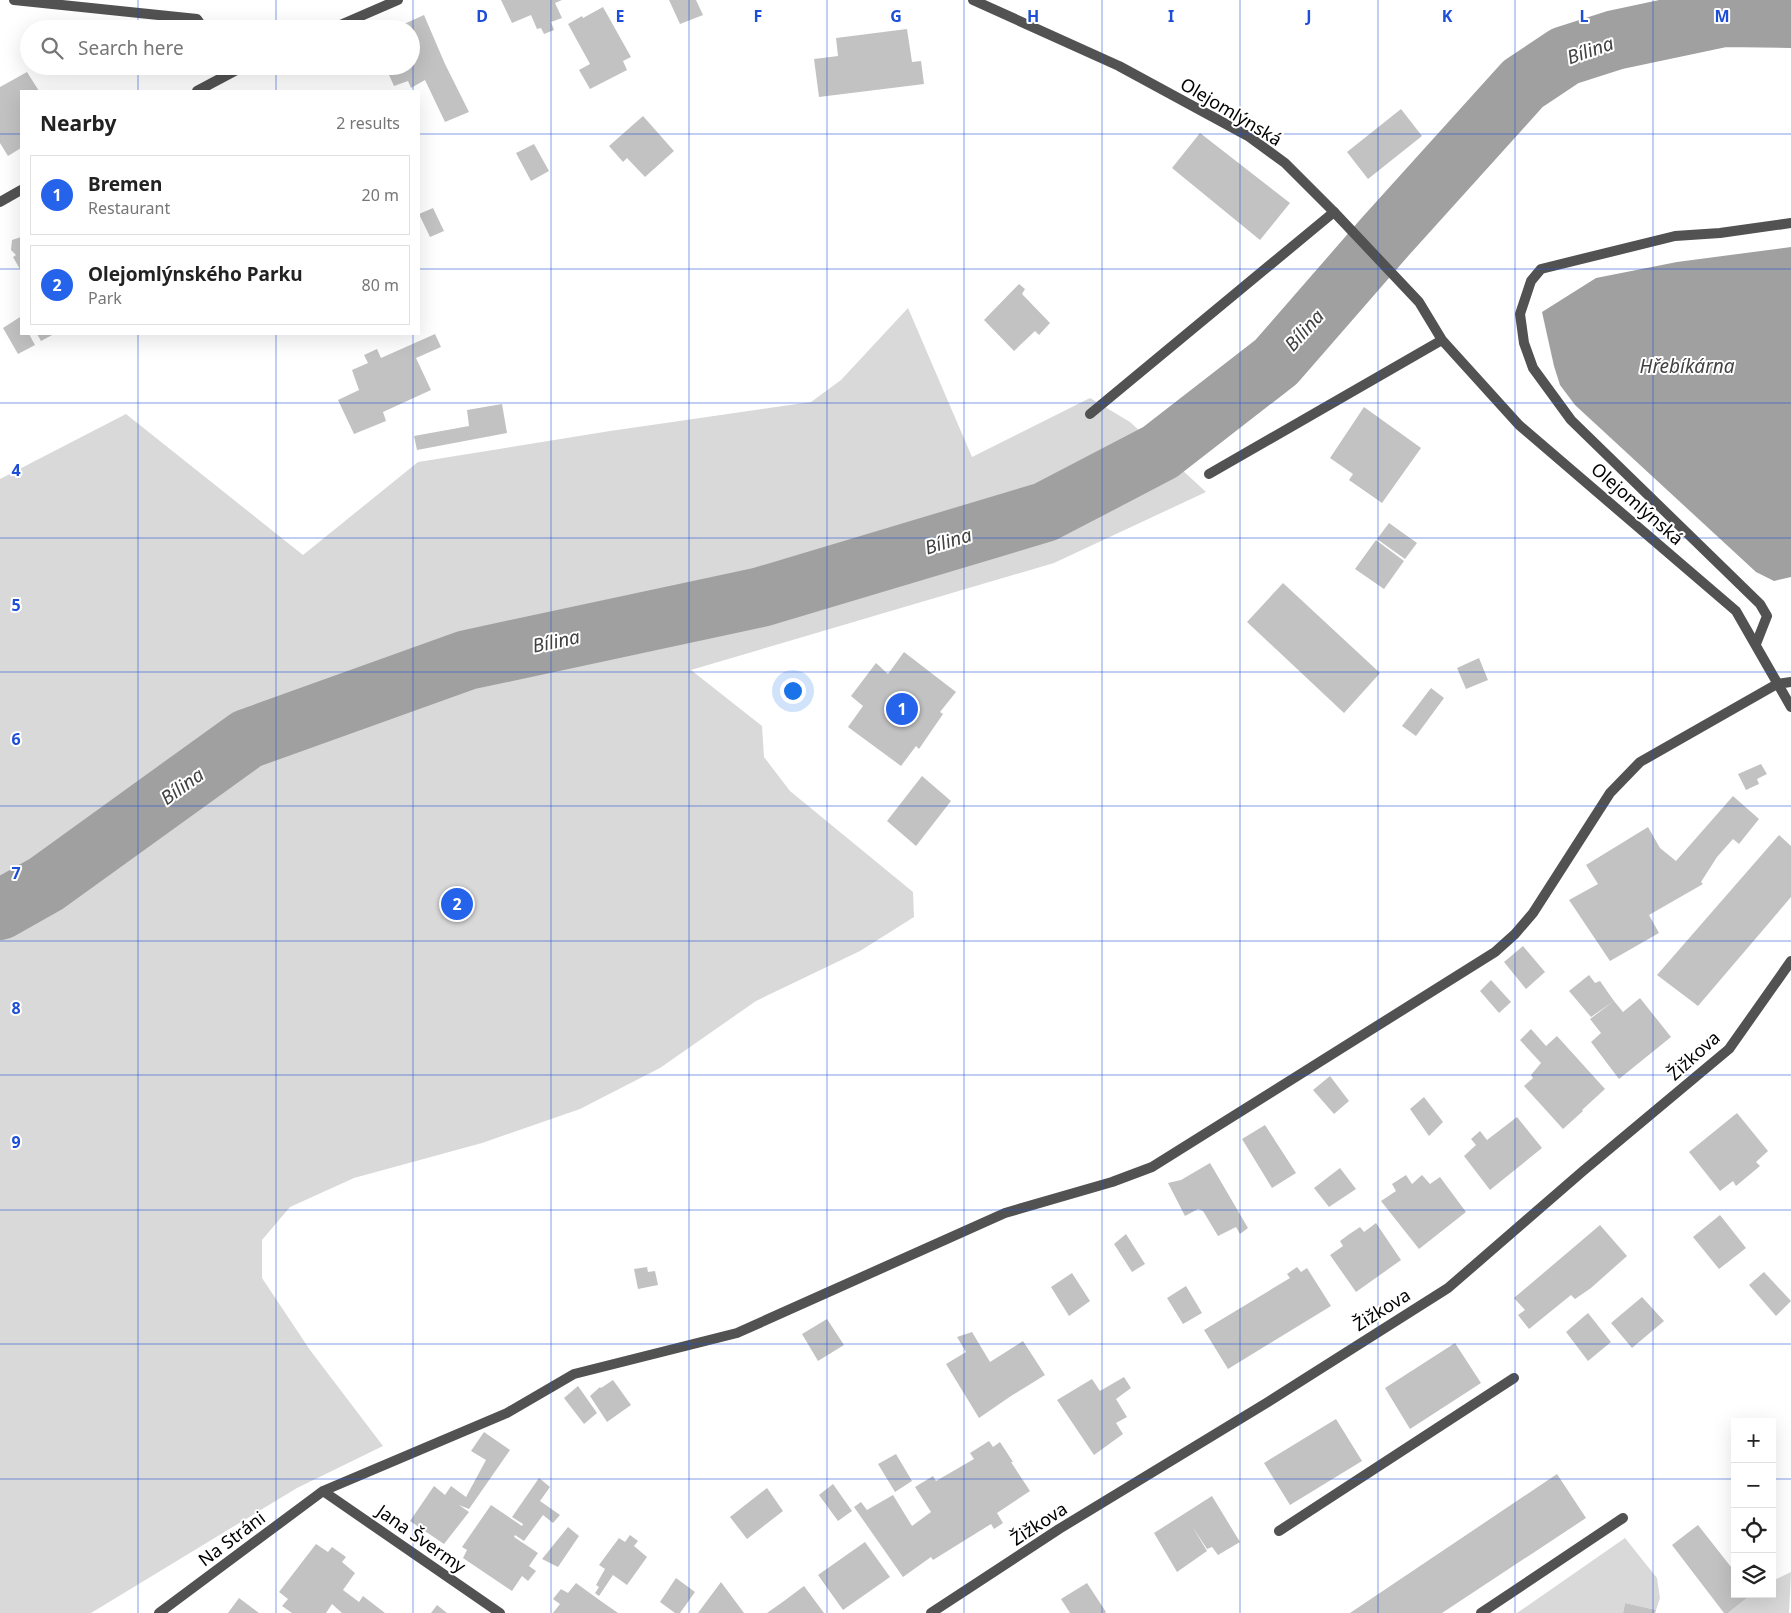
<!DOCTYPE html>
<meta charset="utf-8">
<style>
:root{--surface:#fff;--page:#f2f2f2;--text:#222;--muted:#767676;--line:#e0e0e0;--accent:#2563eb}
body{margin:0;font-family:"Noto Sans",sans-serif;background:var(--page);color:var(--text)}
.controls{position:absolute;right:15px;bottom:15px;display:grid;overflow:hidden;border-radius:0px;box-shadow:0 5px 20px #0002}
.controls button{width:45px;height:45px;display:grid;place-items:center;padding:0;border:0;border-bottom:1px solid var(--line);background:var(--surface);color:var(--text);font:25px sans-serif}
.you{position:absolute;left:792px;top:690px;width:18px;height:18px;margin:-12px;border:4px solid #fff;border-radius:50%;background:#1a73e8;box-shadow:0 0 0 8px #1a73e833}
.badge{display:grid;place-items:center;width:32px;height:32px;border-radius:50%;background:var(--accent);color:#fff;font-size:16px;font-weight:700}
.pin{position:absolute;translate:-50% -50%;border:2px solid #fff;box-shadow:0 1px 5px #0006}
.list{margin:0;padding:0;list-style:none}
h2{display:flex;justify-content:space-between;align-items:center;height:65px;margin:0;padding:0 20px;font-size:21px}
h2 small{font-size:16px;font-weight:400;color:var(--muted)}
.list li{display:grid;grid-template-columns:32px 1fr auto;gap:15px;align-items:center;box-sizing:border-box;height:80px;margin:0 10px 10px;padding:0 10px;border:1px solid var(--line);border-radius:0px}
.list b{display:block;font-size:19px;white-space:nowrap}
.list p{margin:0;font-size:16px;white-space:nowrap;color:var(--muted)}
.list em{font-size:16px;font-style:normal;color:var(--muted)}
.icon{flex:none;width:28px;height:28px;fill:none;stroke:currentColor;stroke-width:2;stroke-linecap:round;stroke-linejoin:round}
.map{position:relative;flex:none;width:1791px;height:1613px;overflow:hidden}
.search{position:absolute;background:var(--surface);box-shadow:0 5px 20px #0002;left:20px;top:20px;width:400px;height:55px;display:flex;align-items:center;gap:12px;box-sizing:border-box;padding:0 18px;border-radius:28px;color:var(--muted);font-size:19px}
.panel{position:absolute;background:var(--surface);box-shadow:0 5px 20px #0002;left:20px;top:90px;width:400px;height:245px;border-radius:0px}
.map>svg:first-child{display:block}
</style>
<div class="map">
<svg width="1791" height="1613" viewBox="0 0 1791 1613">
<rect width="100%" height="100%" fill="#fff"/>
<path fill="#d9d9d9" d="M 908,308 L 972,457 L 1090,398 L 1130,422 L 1206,492 L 1054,563 L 691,670 L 762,726 L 764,757 L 790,791 L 913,892 L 914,917 L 860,951 L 756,1001 L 660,1068 L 580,1109 L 482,1143 L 354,1178 L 290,1207 L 262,1240 L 262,1278 L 310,1350 L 383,1446 L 297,1488 L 91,1613 L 0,1613 L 0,479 L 126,414 L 303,555 L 418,462 L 610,431 L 811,402 L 841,380 Z
M 1625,1538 L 1657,1578 L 1660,1598 L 1656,1610 L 1625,1603 L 1623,1613 L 1517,1613 Z
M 1791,1572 L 1789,1613 L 1728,1613 L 1752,1594 L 1772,1594 L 1772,1581 Z"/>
<path fill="#a0a0a0" d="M 1791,247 L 1791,577 L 1774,581 L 1756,572 L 1575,405 L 1560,385 L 1554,366 L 1542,312 L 1596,278 L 1677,262 Z"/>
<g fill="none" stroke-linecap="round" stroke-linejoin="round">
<path stroke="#a0a0a0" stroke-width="60" d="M 0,910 L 46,884 L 247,739 L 467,660 L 761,597 L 1045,512 L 1160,452 L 1276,362 L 1384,238 L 1523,84 L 1565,56 L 1615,40 L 1724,17 L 1791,18"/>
</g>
<path fill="#c2c2c2" d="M 501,0 L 562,0 L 555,3 L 562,18 L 551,22 L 554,30 L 544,34 L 541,28 L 537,29 L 531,15 L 512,23 Z
M 669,0 L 696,0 L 703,15 L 680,24 Z
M 603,7 L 631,57 L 623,61 L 627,70 L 590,89 L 579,70 L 590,64 L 568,24 L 582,16 L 583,18 Z
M 424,15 L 445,64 L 469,112 L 445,122 L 425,80 L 411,88 L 408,81 L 394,86 L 385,66 L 411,66 L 411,29 L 393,29 Z
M 907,29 L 912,62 L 921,61 L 924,84 L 819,97 L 814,59 L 838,56 L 836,38 Z
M 27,72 L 39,91 L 21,91 L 21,148 L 8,156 L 0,143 L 0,87 Z
M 1401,109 L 1422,136 L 1368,179 L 1347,152 Z
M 643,116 L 674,151 L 645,177 L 627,158 L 623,162 L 609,146 Z
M 1200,133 L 1290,203 L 1260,240 L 1172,168 Z
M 534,144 L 549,171 L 531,181 L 516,153 Z
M 433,208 L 444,231 L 430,237 L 419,214 Z
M 21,237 L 21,271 L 13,257 L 16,255 L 11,250 L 12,240 Z
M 1019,284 L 1025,289 L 1022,294 L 1050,323 L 1039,335 L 1035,331 L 1014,351 L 984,320 Z
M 20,317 L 21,334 L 29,334 L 35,345 L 18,354 L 3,328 Z
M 37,334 L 54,334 L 41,341 Z
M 435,334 L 441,347 L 416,358 L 431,390 L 383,412 L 386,421 L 354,434 L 338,400 L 359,390 L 352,370 L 368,363 L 364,355 L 377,349 L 381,358 Z
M 502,404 L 507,433 L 417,450 L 414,436 L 469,426 L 467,410 Z
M 1364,407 L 1421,448 L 1382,503 L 1349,480 L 1353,474 L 1330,458 Z
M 1389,523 L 1417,543 L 1405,559 L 1377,539 Z
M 1376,540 L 1404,561 L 1384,589 L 1355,569 Z
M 1283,583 L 1380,673 L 1344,713 L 1247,622 Z
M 904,652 L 956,692 L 940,712 L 943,714 L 919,749 L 916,746 L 901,766 L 848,727 L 863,706 L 851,696 L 876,663 L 888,674 Z
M 1479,658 L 1488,680 L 1466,689 L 1457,668 Z
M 1431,688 L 1444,698 L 1416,736 L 1402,726 Z
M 1761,764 L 1767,774 L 1757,779 L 1759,784 L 1746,790 L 1738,774 Z
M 922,776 L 951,801 L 916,846 L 887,821 Z
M 1733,796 L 1759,819 L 1739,844 L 1733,839 L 1717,857 L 1701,882 L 1703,884 L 1649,915 L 1659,933 L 1610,961 L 1569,900 L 1598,884 L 1586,865 L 1648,827 L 1660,848 L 1676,861 Z
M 1779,835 L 1791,846 L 1791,897 L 1698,1006 L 1657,975 Z
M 1523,946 L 1545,972 L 1526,989 L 1504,962 Z
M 1589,975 L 1595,983 L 1600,981 L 1614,1001 L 1591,1017 L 1569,991 Z
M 1491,980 L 1511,1002 L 1499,1013 L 1480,991 Z
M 1640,998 L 1671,1037 L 1619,1079 L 1591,1042 L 1601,1033 L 1590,1019 L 1614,1001 L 1623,1012 Z
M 1531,1029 L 1546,1046 L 1557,1036 L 1605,1089 L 1582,1110 L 1583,1111 L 1563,1129 L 1524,1086 L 1533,1078 L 1531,1075 L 1541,1063 L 1520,1040 Z
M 1330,1076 L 1349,1101 L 1334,1114 L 1313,1090 Z
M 1424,1097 L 1443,1122 L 1429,1136 L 1410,1109 Z
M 1737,1113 L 1768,1151 L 1756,1162 L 1760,1166 L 1736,1186 L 1733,1181 L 1720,1191 L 1689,1152 Z
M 1517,1117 L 1542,1148 L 1490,1190 L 1464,1156 L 1476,1145 L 1471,1139 L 1480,1131 L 1487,1140 Z
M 1265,1125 L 1296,1173 L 1272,1188 L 1242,1139 Z
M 1210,1163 L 1248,1228 L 1240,1234 L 1236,1227 L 1218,1236 L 1203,1211 L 1198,1209 L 1185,1216 L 1168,1183 L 1181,1180 Z
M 1340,1168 L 1356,1189 L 1329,1207 L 1314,1188 Z
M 1406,1175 L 1412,1184 L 1422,1175 L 1430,1184 L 1440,1177 L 1466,1212 L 1419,1249 L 1381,1201 L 1396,1191 L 1392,1184 Z
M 1720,1215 L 1746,1248 L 1719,1269 L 1693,1237 Z
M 1376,1223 L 1401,1260 L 1356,1292 L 1330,1255 L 1343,1246 L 1340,1241 L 1348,1235 L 1360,1227 L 1364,1232 Z
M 1600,1225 L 1627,1256 L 1591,1288 L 1575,1299 L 1571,1295 L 1529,1329 L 1518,1315 L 1525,1310 L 1514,1298 Z
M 1126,1234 L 1145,1264 L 1132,1272 L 1114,1244 Z
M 647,1267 L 648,1272 L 655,1271 L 658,1285 L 638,1289 L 634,1269 Z
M 1297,1267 L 1301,1272 L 1307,1268 L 1331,1306 L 1228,1369 L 1204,1330 L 1290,1278 L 1287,1274 Z
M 1764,1272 L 1791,1301 L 1776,1316 L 1749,1285 Z
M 1072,1273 L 1090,1301 L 1069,1316 L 1051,1287 Z
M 1186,1286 L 1202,1313 L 1183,1324 L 1167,1298 Z
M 1642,1297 L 1664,1321 L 1632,1348 L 1611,1323 Z
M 1588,1313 L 1611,1342 L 1588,1361 L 1566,1332 Z
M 827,1319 L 844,1345 L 818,1361 L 802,1334 Z
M 972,1332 L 990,1362 L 1023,1341 L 1045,1375 L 1011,1396 L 979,1418 L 946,1364 L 966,1352 L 957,1337 Z
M 1455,1343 L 1481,1383 L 1410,1429 L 1385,1388 Z
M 1124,1377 L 1131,1388 L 1116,1399 L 1127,1417 L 1116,1423 L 1123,1434 L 1094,1455 L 1057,1400 L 1092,1379 L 1100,1391 Z
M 613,1380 L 631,1405 L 607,1422 L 590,1396 L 600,1387 L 601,1388 Z
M 578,1386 L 597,1413 L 584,1424 L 564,1398 Z
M 1336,1419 L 1362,1461 L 1290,1505 L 1264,1463 Z
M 484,1432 L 510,1450 L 469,1509 L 459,1505 L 469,1512 L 444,1544 L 410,1521 L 434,1486 L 445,1495 L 451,1486 L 466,1497 L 486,1460 L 471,1451 Z
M 989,1441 L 993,1447 L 1000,1442 L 1013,1462 L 1011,1462 L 1030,1491 L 997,1513 L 1003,1523 L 994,1529 L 991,1524 L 933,1560 L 931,1557 L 903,1577 L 854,1507 L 861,1502 L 867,1510 L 893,1495 L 912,1526 L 931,1512 L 915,1487 L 933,1476 L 936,1481 L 974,1459 L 970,1453 Z
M 896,1454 L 912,1481 L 895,1492 L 878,1464 Z
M 1557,1474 L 1586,1518 L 1442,1613 L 1350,1613 Z
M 539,1478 L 550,1487 L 540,1501 L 560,1515 L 553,1523 L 543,1515 L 524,1541 L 515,1535 L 514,1537 L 538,1553 L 529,1566 L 536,1571 L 528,1581 L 522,1576 L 512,1591 L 463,1558 L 467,1550 L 462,1547 L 491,1505 L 522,1526 L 523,1524 L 512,1517 Z
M 833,1484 L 852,1511 L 838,1521 L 819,1495 Z
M 767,1488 L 783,1511 L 747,1539 L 730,1517 Z
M 1212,1496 L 1240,1542 L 1218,1555 L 1212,1547 L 1207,1549 L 1192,1526 L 1207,1551 L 1177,1572 L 1154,1533 Z
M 1698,1525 L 1735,1572 L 1735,1594 L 1752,1594 L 1728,1613 L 1724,1613 L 1672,1545 Z
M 568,1527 L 579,1536 L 558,1567 L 542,1559 Z
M 630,1535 L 638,1541 L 634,1546 L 647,1557 L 627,1585 L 613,1575 L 599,1596 L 595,1593 L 599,1587 L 596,1585 L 605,1569 L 599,1565 L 619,1538 L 625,1542 Z
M 865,1542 L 890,1577 L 843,1610 L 818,1575 Z
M 316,1544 L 328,1552 L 332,1547 L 346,1557 L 342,1562 L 355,1573 L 343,1590 L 359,1602 L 363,1596 L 385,1613 L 342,1613 L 332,1604 L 326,1613 L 292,1613 L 282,1606 L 288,1599 L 279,1592 Z
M 676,1578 L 695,1592 L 680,1613 L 675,1613 L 660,1602 Z
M 721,1582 L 744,1613 L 698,1613 Z
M 576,1583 L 598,1599 L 618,1613 L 553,1613 L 560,1604 L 553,1599 L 561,1589 L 568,1593 Z
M 1087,1583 L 1106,1612 L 1105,1613 L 1070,1613 L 1061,1599 Z
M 804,1586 L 824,1613 L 767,1613 L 784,1601 Z
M 239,1598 L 259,1613 L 228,1613 Z
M 1625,1603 L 1656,1610 L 1655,1613 L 1623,1613 Z
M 437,1605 L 447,1613 L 431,1613 Z"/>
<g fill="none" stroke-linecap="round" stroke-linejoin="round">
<path stroke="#525252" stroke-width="10" d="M 1090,414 L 1334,212
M 1756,644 L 1767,616 L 1760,604 L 1571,420 L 1533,368 L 1524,343 L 1520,314 L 1531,281 L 1541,269 L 1675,236 L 1720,233 L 1791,223
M 1279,1531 L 1514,1378
M 1481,1613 L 1623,1518"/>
<path stroke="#525252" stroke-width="10" d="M 14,0 L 197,19 L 204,29
M 973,0 L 1119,66 L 1248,136 L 1285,163 L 1334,212 L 1419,302 L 1442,340 L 1519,425 L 1736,611 L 1791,707
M 1209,474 L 1442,340
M 323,1491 L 500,1613
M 159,1613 L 323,1491 L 507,1413 L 574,1374 L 737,1333 L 1005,1213 L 1112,1182 L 1152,1167 L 1495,952 L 1515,934 L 1533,913 L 1610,793 L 1640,762 L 1777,684 L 1791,682
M 931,1613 L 1059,1529 L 1268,1402 L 1448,1288 L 1583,1171 L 1729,1049 L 1791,961"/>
<path stroke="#525252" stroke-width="10" d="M 331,29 L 398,0
M 197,91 L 244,66
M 0,202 L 21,190"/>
</g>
<path fill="none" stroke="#1d4ed8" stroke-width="1" stroke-opacity="0.55" d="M 138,0 L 138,29M 276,0 L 276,29M 413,0 L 413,91M 551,0 L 551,1613M 689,0 L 689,1613M 827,0 L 827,1613M 964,0 L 964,1613M 1102,0 L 1102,1613M 1240,0 L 1240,1613M 1378,0 L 1378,1613M 1515,0 L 1515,1613M 1653,0 L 1653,1613M 138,66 L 138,91M 276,66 L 276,91M 0,134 L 21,134M 419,134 L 1791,134M 0,269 L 21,269M 419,269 L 1791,269M 138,334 L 138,1613M 276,334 L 276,1613M 413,334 L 413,1613M 0,403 L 1791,403M 0,538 L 1791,538M 0,672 L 1791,672M 0,806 L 1791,806M 0,941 L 1791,941M 0,1075 L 1791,1075M 0,1210 L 1791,1210M 0,1344 L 1791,1344M 0,1479 L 1735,1479M 1772,1479 L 1791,1479"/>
<g text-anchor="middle" stroke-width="4" stroke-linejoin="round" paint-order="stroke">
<g font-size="18" fill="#000" stroke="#fff">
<text transform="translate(1231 112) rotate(31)" y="6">Olejomlýnská</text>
<text transform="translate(1637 504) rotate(41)" y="6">Olejomlýnská</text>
<text transform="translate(1694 1056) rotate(-42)" y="6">Žižkova</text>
<text transform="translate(1382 1310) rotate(-32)" y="6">Žižkova</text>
<text transform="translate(1039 1524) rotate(-33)" y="6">Žižkova</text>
<text transform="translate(232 1539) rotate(-37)" y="6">Na Stráni</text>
<text transform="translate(421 1539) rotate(35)" y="6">Jana Švermy</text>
</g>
<g font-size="19" font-style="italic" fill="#414141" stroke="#fff">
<text transform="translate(1590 50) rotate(-19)" y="7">Bílina</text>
<text transform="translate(1304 330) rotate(-48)" y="7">Bílina</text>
<text x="1687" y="373">Hřebíkárna</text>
<text transform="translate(948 541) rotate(-17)" y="7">Bílina</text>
<text transform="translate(556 641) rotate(-12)" y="7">Bílina</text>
<text transform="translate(182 786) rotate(-36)" y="7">Bílina</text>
</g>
</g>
<g font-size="16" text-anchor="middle" font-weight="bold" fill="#1d4ed8" stroke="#fff" stroke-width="4" stroke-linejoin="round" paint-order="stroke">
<text x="482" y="22">D</text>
<text x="620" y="22">E</text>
<text x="758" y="22">F</text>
<text x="896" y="22">G</text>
<text x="1033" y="22">H</text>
<text x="1171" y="22">I</text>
<text x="1309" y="22">J</text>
<text x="1447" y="22">K</text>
<text x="1584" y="22">L</text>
<text x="1722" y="22">M</text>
<text x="16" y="476">4</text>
<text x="16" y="611">5</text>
<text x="16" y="745">6</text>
<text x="16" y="879">7</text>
<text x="16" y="1014">8</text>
<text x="16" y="1148">9</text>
</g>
</svg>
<div class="controls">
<button>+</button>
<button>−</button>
<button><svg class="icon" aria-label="locate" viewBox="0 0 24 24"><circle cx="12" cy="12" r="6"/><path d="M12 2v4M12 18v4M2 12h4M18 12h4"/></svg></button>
<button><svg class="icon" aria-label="layers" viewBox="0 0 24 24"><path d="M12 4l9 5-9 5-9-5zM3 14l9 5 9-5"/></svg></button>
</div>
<div class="you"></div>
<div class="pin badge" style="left:902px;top:709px">1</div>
<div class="pin badge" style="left:457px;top:904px">2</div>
<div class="search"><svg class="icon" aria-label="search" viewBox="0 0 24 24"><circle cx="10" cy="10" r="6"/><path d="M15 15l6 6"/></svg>Search here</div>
<section class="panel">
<h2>Nearby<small>2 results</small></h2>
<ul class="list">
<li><span class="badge">1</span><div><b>Bremen</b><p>Restaurant</p></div><em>20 m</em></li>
<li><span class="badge">2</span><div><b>Olejomlýnského Parku</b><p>Park</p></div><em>80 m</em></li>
</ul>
</section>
</div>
